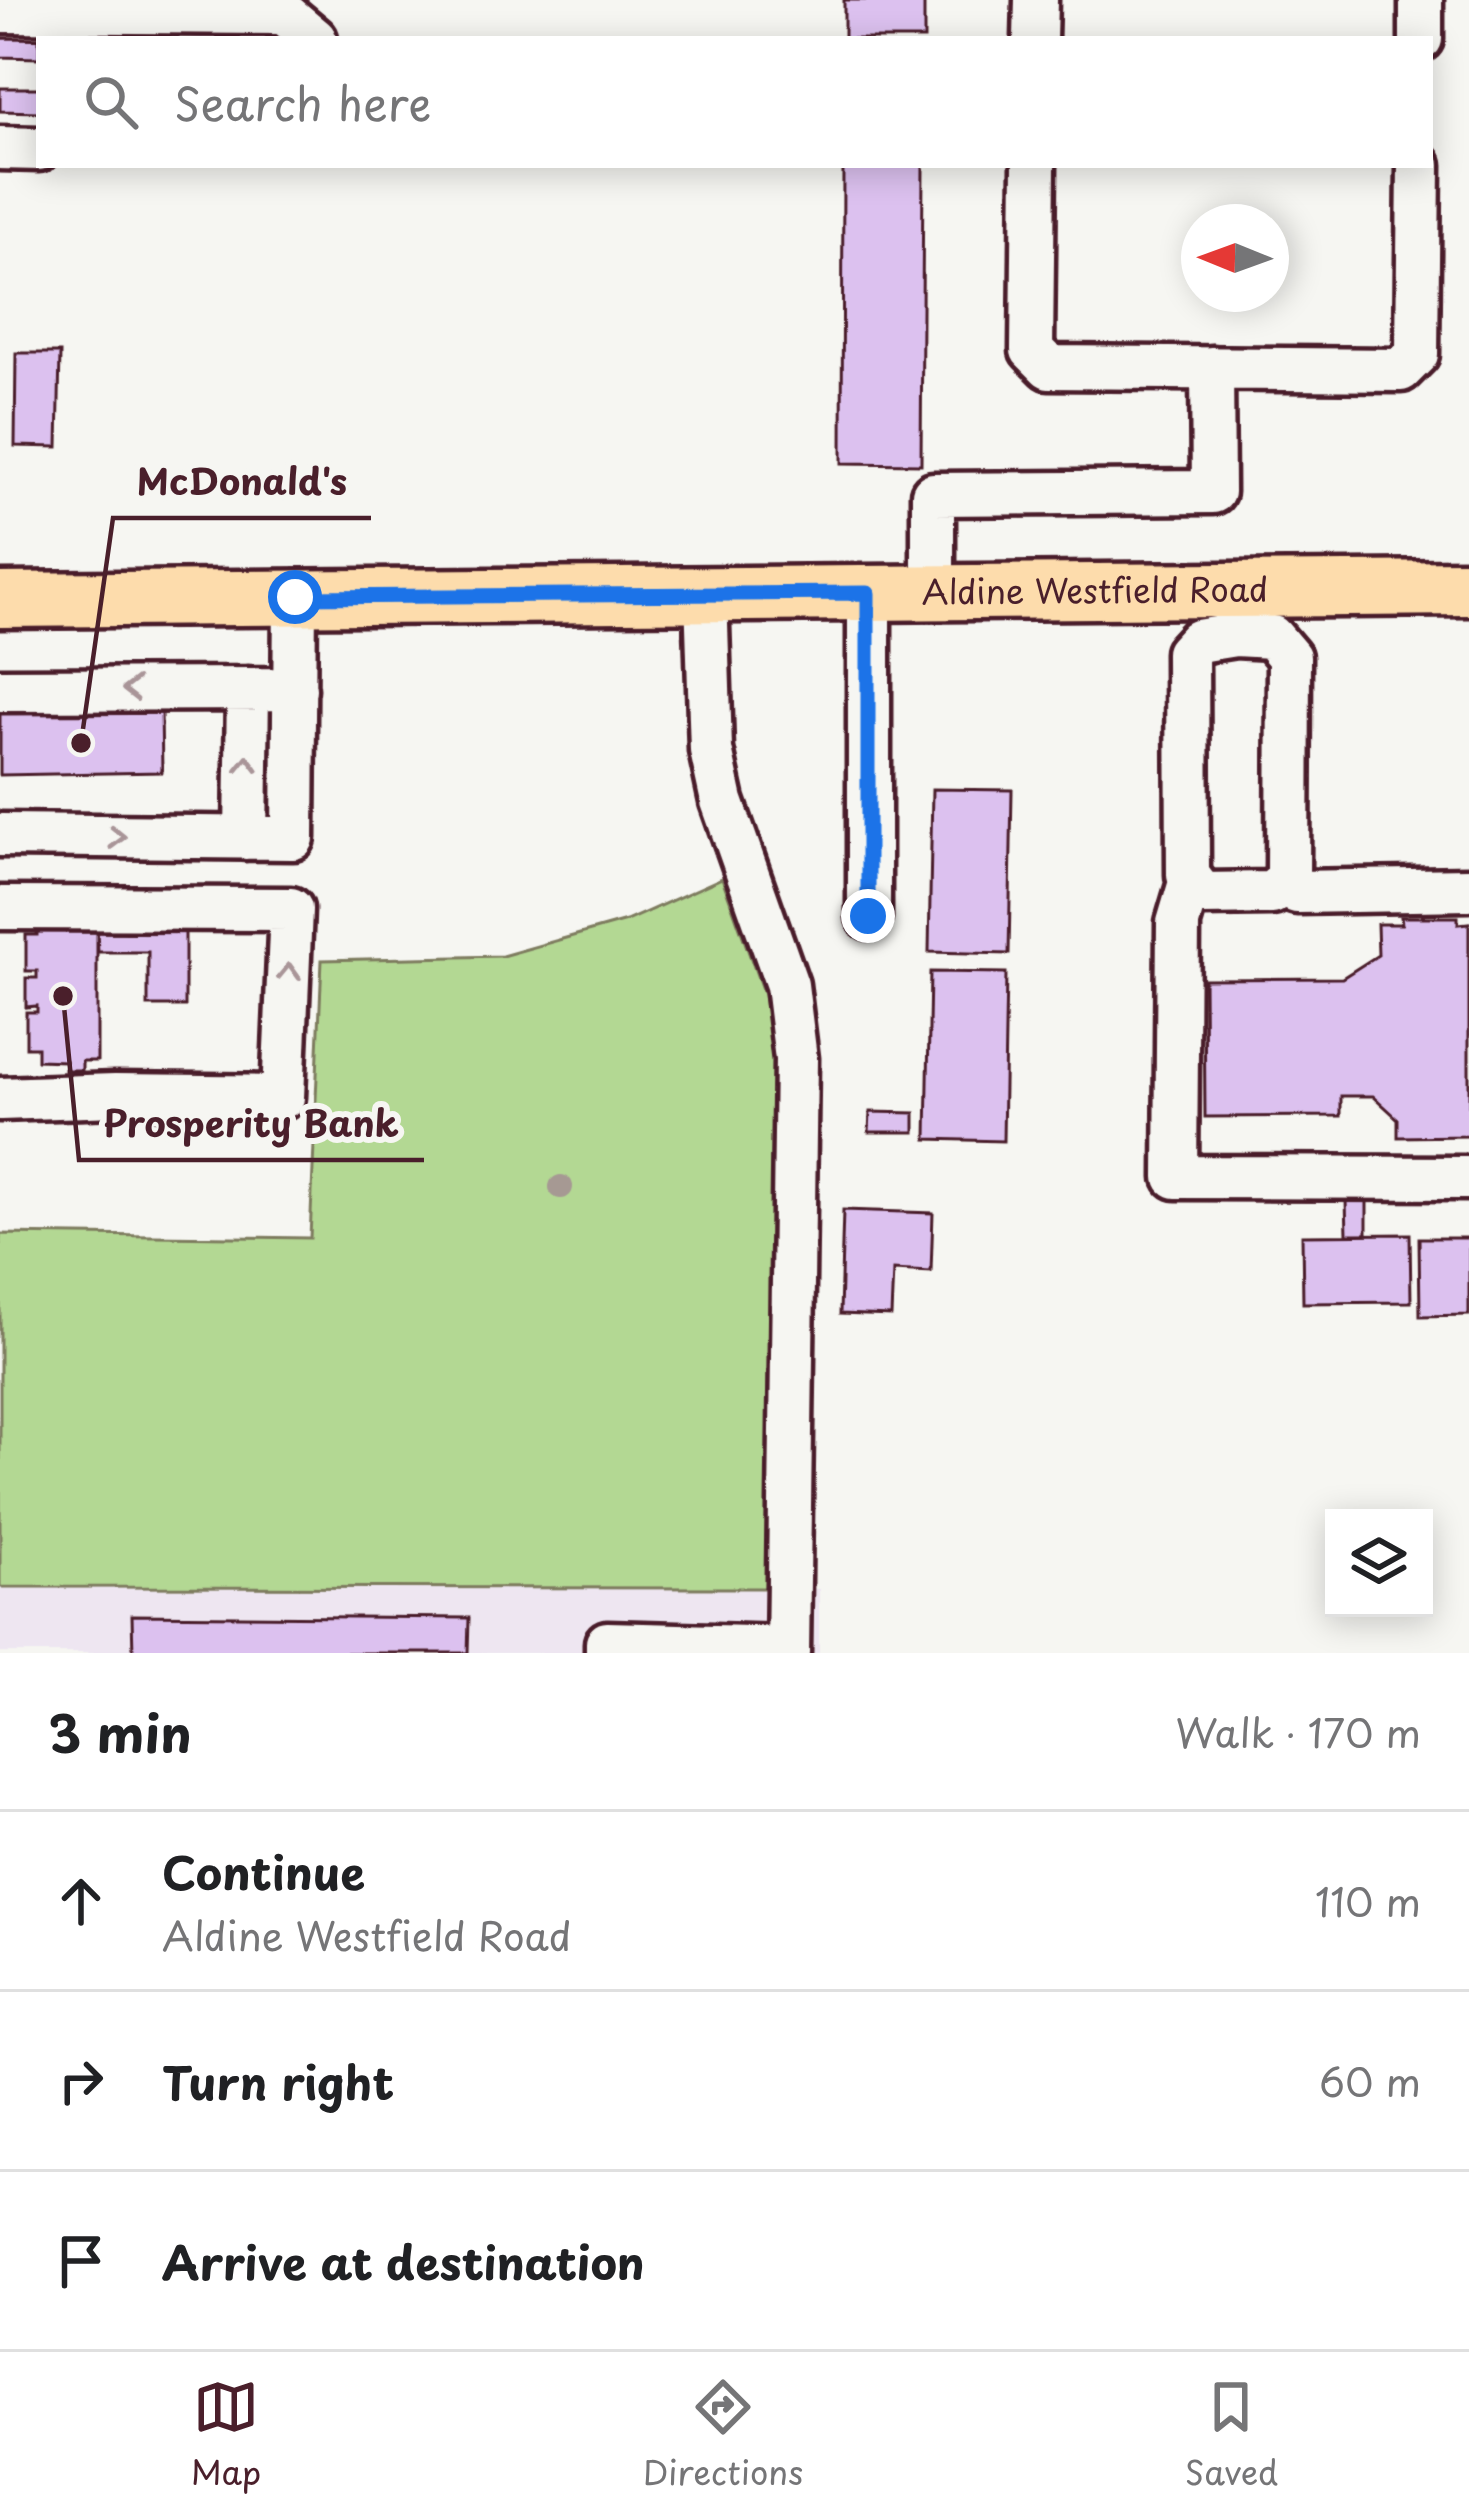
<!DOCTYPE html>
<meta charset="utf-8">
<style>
:root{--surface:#fff;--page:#f2f2f2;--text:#202124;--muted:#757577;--line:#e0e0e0;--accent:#4a1f2b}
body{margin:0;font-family:"Playpen Sans",sans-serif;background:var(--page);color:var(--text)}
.controls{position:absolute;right:36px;bottom:36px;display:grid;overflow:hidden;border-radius:0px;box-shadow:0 6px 30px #0003}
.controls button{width:108px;height:108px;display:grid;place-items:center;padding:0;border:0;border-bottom:3px solid var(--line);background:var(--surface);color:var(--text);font:60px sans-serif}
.compass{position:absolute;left:1181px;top:204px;width:108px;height:108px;border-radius:50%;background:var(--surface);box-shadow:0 6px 30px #0003;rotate:271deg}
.stop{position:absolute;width:36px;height:36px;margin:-27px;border:9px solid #1a73e8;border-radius:50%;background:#fff}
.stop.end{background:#1a73e8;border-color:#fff;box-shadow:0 3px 12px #0008}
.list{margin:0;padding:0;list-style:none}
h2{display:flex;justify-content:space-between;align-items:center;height:156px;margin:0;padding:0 48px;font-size:51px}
h2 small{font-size:39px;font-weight:400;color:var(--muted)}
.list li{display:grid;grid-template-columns:78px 1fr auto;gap:36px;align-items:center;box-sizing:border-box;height:180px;padding:0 48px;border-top:3px solid var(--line)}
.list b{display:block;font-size:45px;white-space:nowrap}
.list p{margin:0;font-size:39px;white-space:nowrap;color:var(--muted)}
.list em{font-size:39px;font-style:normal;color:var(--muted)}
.icon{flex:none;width:66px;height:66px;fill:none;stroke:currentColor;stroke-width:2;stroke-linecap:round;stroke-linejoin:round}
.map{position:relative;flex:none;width:1469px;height:1653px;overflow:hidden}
.search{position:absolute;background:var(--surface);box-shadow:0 6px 30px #0003;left:36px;right:36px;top:36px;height:132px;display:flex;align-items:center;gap:30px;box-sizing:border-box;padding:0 42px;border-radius:0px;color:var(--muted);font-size:45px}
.sheet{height:696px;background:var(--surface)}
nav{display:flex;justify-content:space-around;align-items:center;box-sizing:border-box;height:168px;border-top:3px solid var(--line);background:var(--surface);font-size:33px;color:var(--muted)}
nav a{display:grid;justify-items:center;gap:6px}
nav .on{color:var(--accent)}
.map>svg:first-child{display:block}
</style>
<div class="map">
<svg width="1469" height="1653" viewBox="0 0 1469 1653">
<rect width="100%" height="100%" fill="#f6f6f2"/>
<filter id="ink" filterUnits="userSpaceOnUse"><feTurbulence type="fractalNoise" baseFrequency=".00833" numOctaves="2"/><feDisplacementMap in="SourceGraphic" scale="24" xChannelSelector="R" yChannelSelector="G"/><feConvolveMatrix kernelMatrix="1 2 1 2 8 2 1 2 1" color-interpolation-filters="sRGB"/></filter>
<g filter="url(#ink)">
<path fill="#eee6f1" d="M 0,1587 L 819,1589 L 819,1653 L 0,1653 Z"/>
<path fill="#b3d893" stroke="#7e7c5f" stroke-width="3" d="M 722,878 L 764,995 L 776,1075 L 772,1588 L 0,1587 L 0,1234 L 310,1238 L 322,960 L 502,956 L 626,921 Z"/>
<path fill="#dcc1ef" stroke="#4a1f2b" stroke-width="3" d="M 844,0 L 924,0 L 924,39 L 844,39 Z
M 0,38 L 69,39 L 39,39 L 39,58 L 0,57 Z
M 0,88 L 39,88 L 39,112 L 0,111 Z
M 843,165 L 923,165 L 921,464 L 842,463 Z
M 16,353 L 60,353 L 58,447 L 15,446 Z
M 161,710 L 162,772 L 0,775 L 0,713 Z
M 932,789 L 1012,790 L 1009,954 L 929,952 Z
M 1401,917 L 1458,917 L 1458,924 L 1469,923 L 1469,1136 L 1398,1137 L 1398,1119 L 1373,1096 L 1341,1096 L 1341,1116 L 1205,1117 L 1204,979 L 1342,978 L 1378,955 L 1377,924 L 1402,924 Z
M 185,919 L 185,1006 L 148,1006 L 148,952 L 98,952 L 97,928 Z
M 97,923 L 97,1061 L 82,1061 L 82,1070 L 65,1070 L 65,1061 L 37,1060 L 37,1047 L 26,1047 L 26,1012 L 37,1012 L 37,1006 L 26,1007 L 26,978 L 37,978 L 37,971 L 26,971 L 26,935 L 37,935 L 37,924 Z
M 930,972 L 1006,973 L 1003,1141 L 927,1139 Z
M 870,1112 L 915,1113 L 915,1132 L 869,1132 Z
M 1346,1200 L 1367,1200 L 1367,1234 L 1347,1234 Z
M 843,1210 L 933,1213 L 931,1272 L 893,1270 L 891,1316 L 840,1314 Z
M 1410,1234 L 1411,1302 L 1303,1303 L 1302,1235 Z
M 1419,1238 L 1469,1238 L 1469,1315 L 1420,1316 Z
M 132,1615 L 469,1618 L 468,1653 L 133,1653 Z"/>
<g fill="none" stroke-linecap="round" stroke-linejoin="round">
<defs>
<path id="minor" d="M 0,11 L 284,13 L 315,39
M 1035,39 L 1036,0
M 1421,39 L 1421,0
M 0,148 L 39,149
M 1034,165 L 1032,350 L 1049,367 L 1401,370 L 1417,354 L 1419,165
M 933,593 L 933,494 L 1213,492 L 1212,368
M 706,594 L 711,750 L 722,801 L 787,985 L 796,1059 L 788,1653
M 1235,635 L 1272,637 L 1289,657 L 1288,879 L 1272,893 L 1202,894 L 1188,875 L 1187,653 L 1198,641 Z
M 0,690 L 295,689
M 0,835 L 293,838 L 295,597
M 246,838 L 248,689
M 1191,879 L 1178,923 L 1176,1177 L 1469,1178
M 1280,886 L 1297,892 L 1469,889
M 0,908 L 291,909 L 283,1097 L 115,1095 L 0,1099
M 869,917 L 869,593
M 607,1653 L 607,1643 L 788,1648"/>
<g id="major">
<path id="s1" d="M 0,600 L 1469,588"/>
</g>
</defs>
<use href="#minor" stroke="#4a1f2b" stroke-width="51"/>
<use href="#major" stroke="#4a1f2b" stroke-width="63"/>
<use href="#minor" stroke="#f6f6f2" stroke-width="42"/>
<use href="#major" stroke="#fddcac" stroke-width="54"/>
</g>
<circle fill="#a69993" cx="561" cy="1187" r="12"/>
<defs><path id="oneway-chevron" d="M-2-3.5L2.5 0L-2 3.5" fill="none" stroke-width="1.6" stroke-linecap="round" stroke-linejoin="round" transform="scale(3)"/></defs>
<g stroke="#a99598">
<use href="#oneway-chevron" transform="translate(131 689) rotate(180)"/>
<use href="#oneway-chevron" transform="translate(247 764) rotate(-89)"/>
<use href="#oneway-chevron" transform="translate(117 837) rotate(1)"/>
<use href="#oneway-chevron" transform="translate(289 972) rotate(-88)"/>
</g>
</g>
<g fill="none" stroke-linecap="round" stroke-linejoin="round" filter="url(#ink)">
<path stroke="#1a73e8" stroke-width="15" d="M 295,597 L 868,593 L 868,916"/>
</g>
<g text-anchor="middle" stroke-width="12" stroke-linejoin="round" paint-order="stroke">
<g font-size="33" fill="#4a1f2b" stroke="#f6f6f2">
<text dy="12" stroke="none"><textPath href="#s1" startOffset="1095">Aldine Westfield Road</textPath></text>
</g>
</g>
<path fill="none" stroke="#4a1f2b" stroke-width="4.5" d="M81 743L113 518H371M63 996L79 1160H424"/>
<g fill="#4a1f2b" stroke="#f6f6f2" stroke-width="4.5">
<circle cx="81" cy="743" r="12"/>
<circle cx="63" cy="996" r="12"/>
</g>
<g font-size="36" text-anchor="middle" font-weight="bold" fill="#4a1f2b" stroke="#f6f6f2" stroke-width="12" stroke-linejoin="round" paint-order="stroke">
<text x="242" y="495">McDonald's</text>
<text x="251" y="1137">Prosperity Bank</text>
</g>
</svg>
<div class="controls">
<button><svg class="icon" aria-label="layers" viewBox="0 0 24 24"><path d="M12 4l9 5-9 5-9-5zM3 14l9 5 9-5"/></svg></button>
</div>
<svg class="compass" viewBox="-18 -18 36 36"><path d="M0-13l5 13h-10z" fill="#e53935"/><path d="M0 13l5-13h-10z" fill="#757577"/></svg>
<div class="stop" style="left:295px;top:597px"></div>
<div class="stop end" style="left:868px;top:916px"></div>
<div class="search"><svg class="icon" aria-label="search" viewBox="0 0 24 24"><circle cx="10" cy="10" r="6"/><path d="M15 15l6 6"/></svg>Search here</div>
</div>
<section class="sheet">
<h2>3 min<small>Walk · 170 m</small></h2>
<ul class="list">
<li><svg class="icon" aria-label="ahead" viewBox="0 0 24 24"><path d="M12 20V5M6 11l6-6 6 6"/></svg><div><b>Continue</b><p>Aldine Westfield Road</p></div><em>110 m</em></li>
<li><svg class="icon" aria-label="right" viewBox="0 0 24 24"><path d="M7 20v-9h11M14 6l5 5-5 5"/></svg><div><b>Turn right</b></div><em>60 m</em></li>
<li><svg class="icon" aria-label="arrive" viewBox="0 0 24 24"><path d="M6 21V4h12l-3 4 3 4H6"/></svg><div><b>Arrive at destination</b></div></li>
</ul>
</section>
<nav>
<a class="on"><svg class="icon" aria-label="map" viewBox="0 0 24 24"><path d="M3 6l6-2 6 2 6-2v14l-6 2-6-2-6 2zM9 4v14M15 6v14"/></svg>Map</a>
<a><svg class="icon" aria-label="directions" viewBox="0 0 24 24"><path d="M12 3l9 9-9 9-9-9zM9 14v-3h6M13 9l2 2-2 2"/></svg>Directions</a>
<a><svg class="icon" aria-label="saved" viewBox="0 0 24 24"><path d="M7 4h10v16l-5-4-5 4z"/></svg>Saved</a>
</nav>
